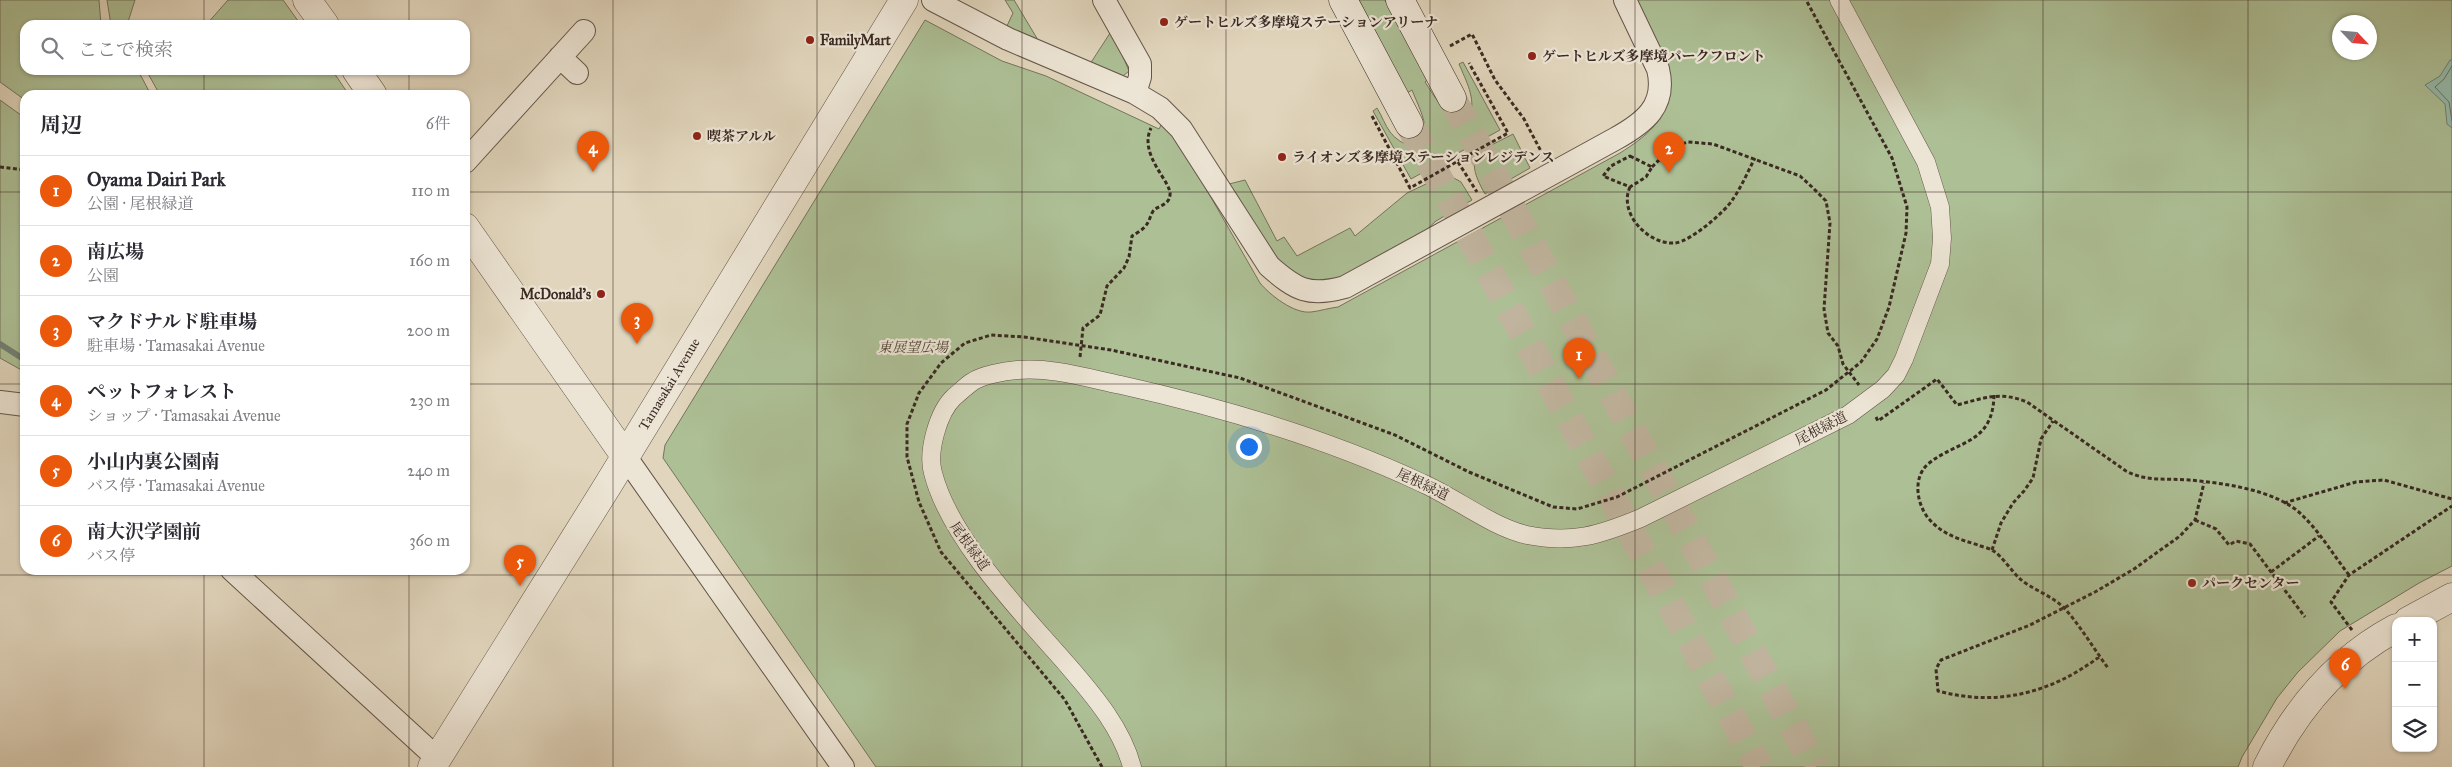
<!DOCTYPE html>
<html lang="ja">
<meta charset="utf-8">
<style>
:root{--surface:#fff;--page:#f7f7f7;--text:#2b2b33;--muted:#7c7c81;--line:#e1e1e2;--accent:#ea580c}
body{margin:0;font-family:"IM FELL Great Primer","Noto Serif JP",serif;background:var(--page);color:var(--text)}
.controls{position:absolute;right:15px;bottom:15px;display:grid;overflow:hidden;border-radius:10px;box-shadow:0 1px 4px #0004}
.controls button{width:45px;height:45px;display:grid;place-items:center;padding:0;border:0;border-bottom:1px solid var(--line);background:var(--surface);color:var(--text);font:25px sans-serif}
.compass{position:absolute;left:2332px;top:15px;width:45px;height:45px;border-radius:50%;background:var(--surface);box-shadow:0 1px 4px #0004;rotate:116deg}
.you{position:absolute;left:1248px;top:446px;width:18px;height:18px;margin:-12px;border:4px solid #fff;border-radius:50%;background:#1a73e8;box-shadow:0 0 0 8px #1a73e833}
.badge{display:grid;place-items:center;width:32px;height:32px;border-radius:50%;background:var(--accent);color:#fff;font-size:16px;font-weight:700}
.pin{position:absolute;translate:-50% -41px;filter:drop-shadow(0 1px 2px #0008)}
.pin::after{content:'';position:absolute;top:26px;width:18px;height:15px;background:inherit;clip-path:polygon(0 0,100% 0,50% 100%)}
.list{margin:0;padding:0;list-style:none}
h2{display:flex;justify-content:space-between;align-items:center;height:65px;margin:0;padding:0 20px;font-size:21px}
h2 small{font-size:16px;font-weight:400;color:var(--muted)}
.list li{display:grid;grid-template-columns:32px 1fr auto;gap:15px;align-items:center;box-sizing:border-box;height:70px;padding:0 20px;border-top:1px solid var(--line)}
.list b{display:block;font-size:19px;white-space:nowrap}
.list p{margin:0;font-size:16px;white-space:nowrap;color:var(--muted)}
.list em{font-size:16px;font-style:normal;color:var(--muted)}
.icon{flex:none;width:28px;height:28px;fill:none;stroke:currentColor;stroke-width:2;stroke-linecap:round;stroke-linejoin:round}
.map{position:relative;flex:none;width:2452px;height:767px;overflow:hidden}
.search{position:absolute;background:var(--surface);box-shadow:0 1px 4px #0004;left:20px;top:20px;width:450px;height:55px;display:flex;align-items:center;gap:12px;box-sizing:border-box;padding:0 18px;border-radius:15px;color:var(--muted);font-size:19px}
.panel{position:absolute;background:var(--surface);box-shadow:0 1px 4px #0004;left:20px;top:90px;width:450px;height:485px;border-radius:15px}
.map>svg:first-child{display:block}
</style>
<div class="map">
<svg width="2452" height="767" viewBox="0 0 2452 767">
<rect width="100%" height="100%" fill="#e1d6bd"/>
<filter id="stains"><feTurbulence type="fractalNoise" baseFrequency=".004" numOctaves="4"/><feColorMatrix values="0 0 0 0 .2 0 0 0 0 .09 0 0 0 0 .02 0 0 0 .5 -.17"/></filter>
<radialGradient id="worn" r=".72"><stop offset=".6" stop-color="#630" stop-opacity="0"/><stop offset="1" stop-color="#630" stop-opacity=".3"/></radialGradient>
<path fill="#adbf95" stroke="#74745c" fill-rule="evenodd" d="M 0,0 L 99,0 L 101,25 L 25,25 L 25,70 L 134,70 L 141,76 L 151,95 L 25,95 L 25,100 L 0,82 Z
M 107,0 L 135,0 L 127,25 L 111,25 Z
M 228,0 L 283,0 L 301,25 L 206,25 Z
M 1005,0 L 1014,0 L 1041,45 L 1006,28 L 1013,13 Z
M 1359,0 L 1385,0 L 1429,79 L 1425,82 C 1435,97 1443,113 1460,120 L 1470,116 C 1476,98 1466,81 1459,64 L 1463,62 L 1500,130 L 1411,179 L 1373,111 L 1377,108 C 1382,116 1385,125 1390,132 C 1400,145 1425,156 1425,131 C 1425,117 1417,103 1412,90 L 1407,93 Z
M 1636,0 L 2452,0 L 2452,566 L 2419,583 L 2340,631 L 2298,672 L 2277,698 L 2242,757 L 2238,767 L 876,767 L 663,458 L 665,445 L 925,20 L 1002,61 L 1046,76 L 1159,129 L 1162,123 L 1181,145 L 1260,283 C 1270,295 1294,314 1311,312 C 1320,311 1329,308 1338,307 L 1620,153 C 1645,137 1667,121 1670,89 ZM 2340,22 L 2370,22 L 2370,52 L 2340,52 Z
M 1112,30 L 1129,71 L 1123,76 L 1090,64 Z
M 146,70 L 332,70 L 349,95 L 160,95 Z
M 0,100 L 25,118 L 25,372 L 0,358 Z
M 1513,134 L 1530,168 L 1485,194 C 1462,154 1479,152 1513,134 Z
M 1447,174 L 1461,182 L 1472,200 L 1436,221 L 1424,232 L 1341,279 L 1311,284 L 1276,262 L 1229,184 L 1245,180 L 1277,241 L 1284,237 L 1297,256 L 1350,228 L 1355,236 L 1407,193 Z"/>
<path fill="#95baaa" stroke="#718074" d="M 2450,60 L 2452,60 L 2452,128 L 2447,124 L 2445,104 L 2425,85 L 2440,76 Z"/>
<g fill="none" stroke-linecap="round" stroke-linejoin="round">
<path stroke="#687266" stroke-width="1" d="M 2452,66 L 2444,79 L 2435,87 L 2449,102 L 2452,121"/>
<path stroke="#718074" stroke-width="6" d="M 0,344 L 25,360"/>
<path stroke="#c0b49e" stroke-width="28" stroke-dasharray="28 14" stroke-linecap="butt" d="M 1452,98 L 1815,767
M 1409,124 L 1759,767"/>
<defs>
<path id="pedestrian" d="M 1132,767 C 1122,729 1095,697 1070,668 C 1025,616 950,540 933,473 C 927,452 938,412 954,397 C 960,392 966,386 972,382 C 982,375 1005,371 1017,370 C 1052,367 1087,378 1121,385 C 1224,408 1326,438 1422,483 C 1456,498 1492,527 1527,535 C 1572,544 1600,535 1641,518 L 1848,415 L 1883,389 L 1896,375 L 1904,359 L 1940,264 L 1942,238 L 1940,207 L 1926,162 L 1839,0"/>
<path id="minor" d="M 933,0 L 1008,39 L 1135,93 L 1160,108 L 1181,129 L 1269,266 C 1296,290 1309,297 1345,287 L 1615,139 C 1644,123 1667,106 1658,69 L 1625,0
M 1104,0 L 1140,64 L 1140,77 L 1135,93
M 560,57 L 577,73
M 465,162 L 584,31
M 0,402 L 25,405
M 625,456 L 843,767
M 232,570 L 437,758"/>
<path id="tertiary" d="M 307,0 L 325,25
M 356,70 L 373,95
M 465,227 L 625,456
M 2408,621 L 2452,597
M 432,767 L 608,485 L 904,0
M 2267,767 C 2296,709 2338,659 2396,628"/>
<path id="secondary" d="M 1343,0 L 1409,124
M 1400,0 L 1452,98"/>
</defs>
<use href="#pedestrian" stroke="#645549" stroke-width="19"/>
<use href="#minor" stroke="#645549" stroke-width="24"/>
<use href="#tertiary" stroke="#645549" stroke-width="29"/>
<use href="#secondary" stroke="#3a2a22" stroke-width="29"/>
<path stroke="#3a2a22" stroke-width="3" stroke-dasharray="4 2.5" stroke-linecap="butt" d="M 1450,46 L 1472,34 L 1495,80 L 1524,119 L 1543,155
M 1372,116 L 1410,188 L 1508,133 L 1469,63
M 1630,156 L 1652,167 L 1646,177 L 1630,187 L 1603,176 L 1611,166 Z
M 1458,162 L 1477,192
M 0,167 L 25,170
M 1652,167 L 1672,147 L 1688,142 L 1713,144 L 1800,176 L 1812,187 L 1826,201 L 1830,223 L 1824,309 L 1828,333 L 1838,346 L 1843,364 L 1859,385
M 1630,187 C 1618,213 1648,245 1675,243 C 1690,242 1726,211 1733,199 C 1742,186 1748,171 1755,158
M 1080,357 L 1083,328 L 1100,315 L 1107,286 L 1124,268 L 1129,257 L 1132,236 C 1137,233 1144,229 1147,224 C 1150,220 1151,213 1154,210 C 1160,205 1169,205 1170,195 C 1172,182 1138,155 1151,128
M 1994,395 C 1993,445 1957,440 1928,464 C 1912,478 1917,505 1929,519 C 1943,535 1959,539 1978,545 C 1982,547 1989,548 1992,550 C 2002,556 2010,569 2019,578 C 2032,590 2054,596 2066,610 C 2081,627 2094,649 2108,668
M 1876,417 L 1878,421 L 1937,379 L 1957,405 C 1984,398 2000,391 2027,402 L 2126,471 C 2147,482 2166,478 2189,480 C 2223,483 2277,490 2302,515 C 2320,532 2334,556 2349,575
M 2284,503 L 2356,482 L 2384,480 L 2452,499
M 2195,520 L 2216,529 L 2229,545 L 2236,541 L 2250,544 L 2305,617
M 1992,550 L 2001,523 L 2013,503 L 2024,491 L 2033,478 L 2041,439 L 2053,421
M 2271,572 L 2319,536
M 2352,630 L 2331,602 L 2349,575 L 2452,506
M 2099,657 C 2051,693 1997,707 1938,691 L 1936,669 L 1941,660 L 2030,625 L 2095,592 L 2134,569 L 2180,536 L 2195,520 L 2204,483
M 1102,767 L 1065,700 L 941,552 L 919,502 L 907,457 L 907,424 L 919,393 L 941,363 L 965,343 L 991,335 L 1024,337 L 1111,350 L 1240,378 L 1395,435 L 1469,472 L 1553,507 L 1577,509 L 1617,497 L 1826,390 L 1861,362 L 1877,339 L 1889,307 L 1906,233 L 1907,207 L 1892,158 L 1806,0"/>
<use href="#pedestrian" stroke="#ece4d4" stroke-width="18"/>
<use href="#minor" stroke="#ece4d4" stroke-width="22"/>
<use href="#tertiary" stroke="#ece4d4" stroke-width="28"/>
<use href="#secondary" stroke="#ece4d4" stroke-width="28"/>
</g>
<path fill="none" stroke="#3a2a22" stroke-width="1" stroke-opacity="0.55" d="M 204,0 L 204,25M 409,0 L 409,25M 613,0 L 613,767M 817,0 L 817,767M 1022,0 L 1022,767M 1226,0 L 1226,767M 1430,0 L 1430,767M 1635,0 L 1635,767M 1839,0 L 1839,767M 2043,0 L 2043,767M 2248,0 L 2248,767M 204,70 L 204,95M 409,70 L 409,95M 0,192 L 25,192M 465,192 L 2452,192M 0,384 L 25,384M 465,384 L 2452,384M 204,570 L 204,767M 409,570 L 409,767M 0,575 L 2452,575"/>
<g fill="#8f2418" stroke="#ece4d4" stroke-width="2">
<circle cx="1164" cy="22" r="5"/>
<circle cx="810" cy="40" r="5"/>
<circle cx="1532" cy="56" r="5"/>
<circle cx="697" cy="136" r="5"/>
<circle cx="1282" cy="157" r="5"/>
<circle cx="601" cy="294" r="5"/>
<circle cx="2192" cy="583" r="5"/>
</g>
<g text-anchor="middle" stroke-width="4.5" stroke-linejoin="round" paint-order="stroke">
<g font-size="14" font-weight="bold" fill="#3a2a22" stroke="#ece4d4" text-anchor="start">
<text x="1174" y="27">ゲートヒルズ多摩境ステーションアリーナ</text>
<text x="820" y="45">FamilyMart</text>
<text x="1542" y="61">ゲートヒルズ多摩境パークフロント</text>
<text x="707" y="141">喫茶アルル</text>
<text x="1292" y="162">ライオンズ多摩境ステーションレジデンス</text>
<text x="591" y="299" text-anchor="end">McDonald's</text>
<text x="2202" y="588">パークセンター</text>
</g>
<g font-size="14" font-style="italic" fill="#514839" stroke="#ece4d4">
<text x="913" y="352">東展望広場</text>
</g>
<g font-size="14" fill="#3a2a22" stroke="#ece4d4">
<text transform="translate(669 384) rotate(-59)" y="5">Tamasakai Avenue</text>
<text transform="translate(1821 428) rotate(-27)" y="5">尾根緑道</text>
<text transform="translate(1423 484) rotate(25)" y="5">尾根緑道</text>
<text transform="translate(970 546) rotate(54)" y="5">尾根緑道</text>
</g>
</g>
<rect width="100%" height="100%" filter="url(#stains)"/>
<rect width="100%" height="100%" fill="url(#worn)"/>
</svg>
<div class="controls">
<button>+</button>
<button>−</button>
<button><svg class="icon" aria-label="layers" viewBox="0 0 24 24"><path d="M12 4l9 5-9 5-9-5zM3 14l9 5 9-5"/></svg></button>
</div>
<svg class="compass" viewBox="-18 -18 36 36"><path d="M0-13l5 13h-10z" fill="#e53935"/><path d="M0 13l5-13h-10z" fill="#7c7c81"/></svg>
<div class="you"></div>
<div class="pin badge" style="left:1579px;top:379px">1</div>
<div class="pin badge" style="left:1669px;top:173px">2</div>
<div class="pin badge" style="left:637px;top:344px">3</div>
<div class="pin badge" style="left:593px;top:172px">4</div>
<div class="pin badge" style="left:520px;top:586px">5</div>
<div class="pin badge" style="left:2345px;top:689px">6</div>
<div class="search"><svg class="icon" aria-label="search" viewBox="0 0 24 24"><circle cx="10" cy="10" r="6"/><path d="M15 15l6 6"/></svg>ここで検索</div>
<section class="panel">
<h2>周辺<small>6件</small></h2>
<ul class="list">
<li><span class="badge">1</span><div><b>Oyama Dairi Park</b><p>公園 · 尾根緑道</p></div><em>110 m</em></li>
<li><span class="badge">2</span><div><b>南広場</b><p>公園</p></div><em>160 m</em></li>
<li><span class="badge">3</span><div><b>マクドナルド駐車場</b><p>駐車場 · Tamasakai Avenue</p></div><em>200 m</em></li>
<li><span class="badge">4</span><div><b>ペットフォレスト</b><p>ショップ · Tamasakai Avenue</p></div><em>230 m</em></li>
<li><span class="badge">5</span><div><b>小山内裏公園南</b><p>バス停 · Tamasakai Avenue</p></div><em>240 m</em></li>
<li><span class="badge">6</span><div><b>南大沢学園前</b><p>バス停</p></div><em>360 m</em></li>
</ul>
</section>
</div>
